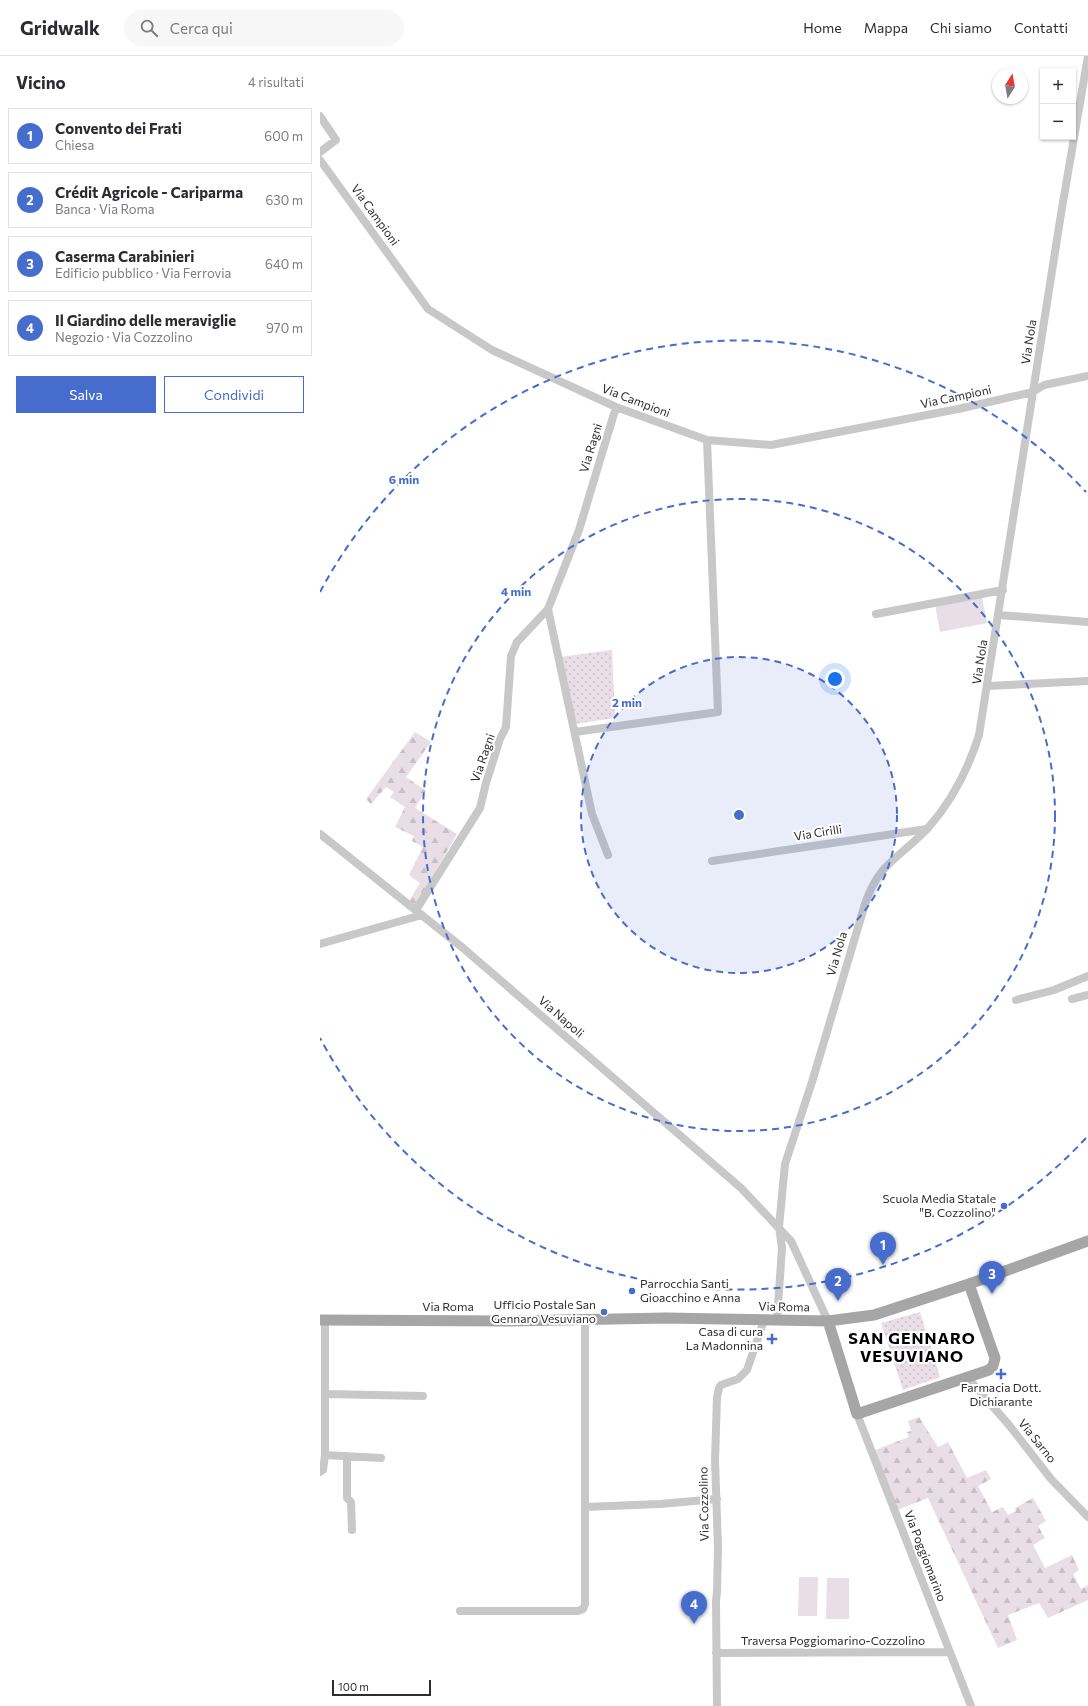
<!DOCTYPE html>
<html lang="it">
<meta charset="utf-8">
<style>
:root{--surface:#fff;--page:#f7f7f7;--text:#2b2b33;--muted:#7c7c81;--line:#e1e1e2;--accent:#466dce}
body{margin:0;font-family:Commissioner,sans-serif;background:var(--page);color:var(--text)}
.controls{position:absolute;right:12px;top:12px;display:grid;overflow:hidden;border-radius:0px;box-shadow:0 1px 3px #0004}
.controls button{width:36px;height:36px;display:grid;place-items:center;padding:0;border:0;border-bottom:1px solid var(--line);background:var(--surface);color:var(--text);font:20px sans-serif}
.compass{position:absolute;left:672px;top:12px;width:36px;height:36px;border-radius:50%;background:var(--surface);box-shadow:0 1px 3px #0004;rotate:11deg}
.scale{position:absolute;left:12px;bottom:10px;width:99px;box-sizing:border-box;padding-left:4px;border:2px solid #2e2e2e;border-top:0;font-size:11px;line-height:14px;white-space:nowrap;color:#2e2e2e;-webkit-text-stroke:3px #fff;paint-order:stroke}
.you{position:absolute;left:515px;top:623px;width:14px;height:14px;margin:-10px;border:3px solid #fff;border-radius:50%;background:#1a73e8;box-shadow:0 0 0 6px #1a73e833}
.badge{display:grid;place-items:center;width:26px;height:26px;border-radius:50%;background:var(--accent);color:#fff;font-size:13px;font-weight:700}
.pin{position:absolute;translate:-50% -33px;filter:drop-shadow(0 1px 2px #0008)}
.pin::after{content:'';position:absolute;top:21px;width:14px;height:12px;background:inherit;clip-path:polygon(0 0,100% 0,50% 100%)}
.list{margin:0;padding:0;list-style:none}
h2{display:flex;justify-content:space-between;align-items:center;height:52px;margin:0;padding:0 16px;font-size:17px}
h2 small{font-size:13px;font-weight:400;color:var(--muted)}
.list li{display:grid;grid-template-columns:26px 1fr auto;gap:12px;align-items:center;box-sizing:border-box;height:56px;margin:0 8px 8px;padding:0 8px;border:1px solid var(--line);border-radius:0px}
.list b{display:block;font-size:15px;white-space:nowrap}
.list p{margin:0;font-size:13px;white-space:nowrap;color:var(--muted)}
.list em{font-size:13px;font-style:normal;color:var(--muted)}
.actions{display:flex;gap:8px;padding:12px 16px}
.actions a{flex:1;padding:9px 0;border:1px solid var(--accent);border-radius:0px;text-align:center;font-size:14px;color:var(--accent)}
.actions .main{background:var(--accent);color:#fff}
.icon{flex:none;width:22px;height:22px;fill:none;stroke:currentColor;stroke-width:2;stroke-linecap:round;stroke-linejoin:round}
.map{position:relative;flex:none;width:768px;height:1650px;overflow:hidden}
header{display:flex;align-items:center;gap:24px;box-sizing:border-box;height:56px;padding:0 20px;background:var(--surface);border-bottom:1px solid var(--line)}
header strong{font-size:19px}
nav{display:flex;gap:22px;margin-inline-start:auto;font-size:14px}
.search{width:280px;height:36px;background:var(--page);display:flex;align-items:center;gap:10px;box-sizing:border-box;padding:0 14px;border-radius:22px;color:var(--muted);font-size:15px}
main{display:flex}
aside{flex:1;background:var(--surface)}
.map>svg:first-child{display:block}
</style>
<header>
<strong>Gridwalk</strong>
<div class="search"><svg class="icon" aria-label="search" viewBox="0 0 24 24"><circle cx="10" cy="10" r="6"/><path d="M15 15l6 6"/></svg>Cerca qui</div>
<nav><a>Home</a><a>Mappa</a><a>Chi siamo</a><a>Contatti</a></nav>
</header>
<main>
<aside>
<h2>Vicino<small>4 risultati</small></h2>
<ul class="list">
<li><span class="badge">1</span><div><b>Convento dei Frati</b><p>Chiesa</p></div><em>600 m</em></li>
<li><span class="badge">2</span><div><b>Crédit Agricole - Cariparma</b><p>Banca · Via Roma</p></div><em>630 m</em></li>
<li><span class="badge">3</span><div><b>Caserma Carabinieri</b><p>Edificio pubblico · Via Ferrovia</p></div><em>640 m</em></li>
<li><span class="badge">4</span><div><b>Il Giardino delle meraviglie</b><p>Negozio · Via Cozzolino</p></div><em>970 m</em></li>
</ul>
<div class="actions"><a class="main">Salva</a><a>Condividi</a></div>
</aside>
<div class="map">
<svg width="768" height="1650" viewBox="0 0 768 1650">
<defs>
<pattern id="forest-firs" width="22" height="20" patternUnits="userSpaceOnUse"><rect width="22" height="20" fill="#e9dde6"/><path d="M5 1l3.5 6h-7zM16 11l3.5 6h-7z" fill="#c8bec6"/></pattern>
<pattern id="park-dots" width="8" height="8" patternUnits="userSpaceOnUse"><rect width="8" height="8" fill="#e9dde6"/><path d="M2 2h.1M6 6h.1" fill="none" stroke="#c8bec6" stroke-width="1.8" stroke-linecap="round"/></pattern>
</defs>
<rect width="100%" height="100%" fill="#fff"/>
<path fill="url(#forest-firs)" d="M 95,676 L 111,686 L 86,721 L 106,735 L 95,752 L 137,778 L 95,851 L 89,845 L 100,827 L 89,819 L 103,791 L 92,785 L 94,780 L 75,771 L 85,751 L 70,741 L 74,736 L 66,731 L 51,748 L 46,743 Z
M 599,1361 L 618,1391 L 628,1386 L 647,1422 L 666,1414 L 671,1423 L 658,1430 L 672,1456 L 683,1451 L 688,1459 L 696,1455 L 695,1452 L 713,1442 L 726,1465 L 718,1470 L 725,1482 L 713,1489 L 725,1512 L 752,1499 L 759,1514 L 753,1518 L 761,1533 L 768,1529 L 768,1544 L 728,1562 L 719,1547 L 688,1559 L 697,1584 L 678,1592 L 608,1442 L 577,1454 L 555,1394 L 589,1381 L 587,1376 L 591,1375 L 588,1365 Z"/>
<path fill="url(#park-dots)" d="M 292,594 L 295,662 L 255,668 L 240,601 Z
M 600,1256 L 620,1321 L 583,1334 L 561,1267 Z"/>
<path fill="#e9dde6" d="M 662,541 L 667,567 L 620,576 L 615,549 Z
M 479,1521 L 498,1521 L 497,1560 L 478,1560 Z
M 507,1522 L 529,1522 L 529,1563 L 506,1563 Z"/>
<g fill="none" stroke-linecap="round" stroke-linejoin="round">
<path stroke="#c8c8c8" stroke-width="8" d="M 0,60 L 16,84 L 0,96
M 0,104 L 108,253 L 172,294 L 296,351 L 387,384 L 451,389 L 638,353 L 713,336 L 724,329 L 768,320
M 556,558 L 683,534
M 679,559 L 768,566
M 668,630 L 768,625
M 255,676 L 398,656 L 387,384
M 0,778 L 143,892 L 421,1132 L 471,1185 L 508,1265
M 288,799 L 272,758 L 228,553 L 259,474 L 296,351
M 392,805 L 607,773
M 96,854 L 160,752 L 166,727 L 180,683 L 186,671 L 191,600 L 197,586 L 228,553
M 0,888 L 102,859
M 752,943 L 768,939
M 696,944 L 734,934 L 768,920
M 457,1264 L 462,1192 L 459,1171 L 465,1108 L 492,1026 L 545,848 C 559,806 581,801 608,772 C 632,745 648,714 659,679 L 741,158 L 768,0
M 648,1322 L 689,1369 L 731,1423 L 768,1461
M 5,1338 L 103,1340
M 537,1358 L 651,1650
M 5,1399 L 61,1402
M 27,1400 L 27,1442 L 31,1446 L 32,1474
M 0,1416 L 3,1414 L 5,1399 L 5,1264
M 265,1451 L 340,1448 L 397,1443
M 140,1555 L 258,1555 L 263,1553 L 265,1548 L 265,1263
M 396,1597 L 629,1596
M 397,1650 L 396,1545 L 397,1536 L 398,1492 L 395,1404 L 397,1341 L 399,1332 L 401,1329 L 418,1323 L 427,1314 L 444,1264"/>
<path stroke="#a6a6a6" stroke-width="11" d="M 0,1264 L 187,1265 L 346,1262 L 508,1265 L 554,1259 L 649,1228 L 768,1185
M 508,1265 L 537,1358 L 669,1314 L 673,1310 L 675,1302 L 649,1228"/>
</g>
<circle cx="419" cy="759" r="158" fill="#466dce" fill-opacity=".12"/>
<g fill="none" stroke="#466dce" stroke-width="2" stroke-dasharray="7 5">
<circle cx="419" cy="759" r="158"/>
<circle cx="419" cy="759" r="316"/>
<path d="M766 1082A474 474 0 0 1 0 982M0 536A474 474 0 0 1 766 436"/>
</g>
<g fill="#466dce" stroke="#fff" stroke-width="1.5">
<circle cx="684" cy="1150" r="4"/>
<circle cx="312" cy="1235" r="4"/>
<circle cx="284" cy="1256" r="4"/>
<path d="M450 1277h4v4h4v4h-4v4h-4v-4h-4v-4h4z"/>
<path d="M679 1312h4v4h4v4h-4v4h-4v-4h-4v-4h4z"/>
</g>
<g text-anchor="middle" stroke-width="4" stroke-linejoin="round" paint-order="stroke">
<g font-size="12" fill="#2e2e2e" stroke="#fff">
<text transform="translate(55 159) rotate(54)" y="4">Via Campioni</text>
<text transform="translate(709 286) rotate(-81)" y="4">Via Nola</text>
<text transform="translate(636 341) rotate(-12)" y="4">Via Campioni</text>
<text transform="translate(316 345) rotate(21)" y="4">Via Campioni</text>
<text transform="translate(271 392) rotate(-73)" y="4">Via Ragni</text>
<text transform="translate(660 606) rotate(-81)" y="4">Via Nola</text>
<text transform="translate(163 702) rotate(-71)" y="4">Via Ragni</text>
<text transform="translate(498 777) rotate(-9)" y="4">Via Cirilli</text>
<text transform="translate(517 898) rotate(-74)" y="4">Via Nola</text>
<text transform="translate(241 961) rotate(41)" y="4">Via Napoli</text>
<text x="128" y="1255">Via Roma</text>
<text transform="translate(464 1251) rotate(1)" y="4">Via Roma</text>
<text transform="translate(717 1385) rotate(51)" y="4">Via Sarno</text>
<text transform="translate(384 1448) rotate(-91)" y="4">Via Cozzolino</text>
<text transform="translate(605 1500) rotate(69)" y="4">Via Poggiomarino</text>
<text x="513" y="1589">Traversa Poggiomarino-Cozzolino</text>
</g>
<g font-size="12" fill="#2e2e2e" stroke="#fff" text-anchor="end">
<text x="676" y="1147">Scuola Media Statale<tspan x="676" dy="14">"B. Cozzolino"</tspan></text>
<text x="320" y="1232" text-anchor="start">Parrocchia Santi<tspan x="320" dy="14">Gioacchino e Anna</tspan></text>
<text x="276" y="1253">Ufficio Postale San<tspan x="276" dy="14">Gennaro Vesuviano</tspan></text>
<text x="443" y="1280">Casa di cura<tspan x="443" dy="14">La Madonnina</tspan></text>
<text x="681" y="1336" text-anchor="middle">Farmacia Dott.<tspan x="681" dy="14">Dichiarante</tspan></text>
</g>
<g font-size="16" font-weight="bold" letter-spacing="1" fill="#000" stroke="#fff">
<text x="592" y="1288">SAN GENNARO<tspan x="592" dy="18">VESUVIANO</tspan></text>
</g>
</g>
<circle cx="419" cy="759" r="6" fill="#466dce" stroke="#fff" stroke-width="2"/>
<g font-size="12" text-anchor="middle" font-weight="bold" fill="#466dce" stroke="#fff" stroke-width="4" stroke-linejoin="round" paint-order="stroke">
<text x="84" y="428">6 min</text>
<text x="196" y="540">4 min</text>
<text x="307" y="651">2 min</text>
</g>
</svg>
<div class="controls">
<button>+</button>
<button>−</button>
</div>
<svg class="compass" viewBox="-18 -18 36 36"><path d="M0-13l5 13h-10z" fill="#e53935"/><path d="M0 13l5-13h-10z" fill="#7c7c81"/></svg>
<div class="scale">100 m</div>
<div class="you"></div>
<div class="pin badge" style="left:563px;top:1209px">1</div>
<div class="pin badge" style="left:518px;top:1245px">2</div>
<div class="pin badge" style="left:672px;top:1238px">3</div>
<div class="pin badge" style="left:374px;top:1568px">4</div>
</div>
</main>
